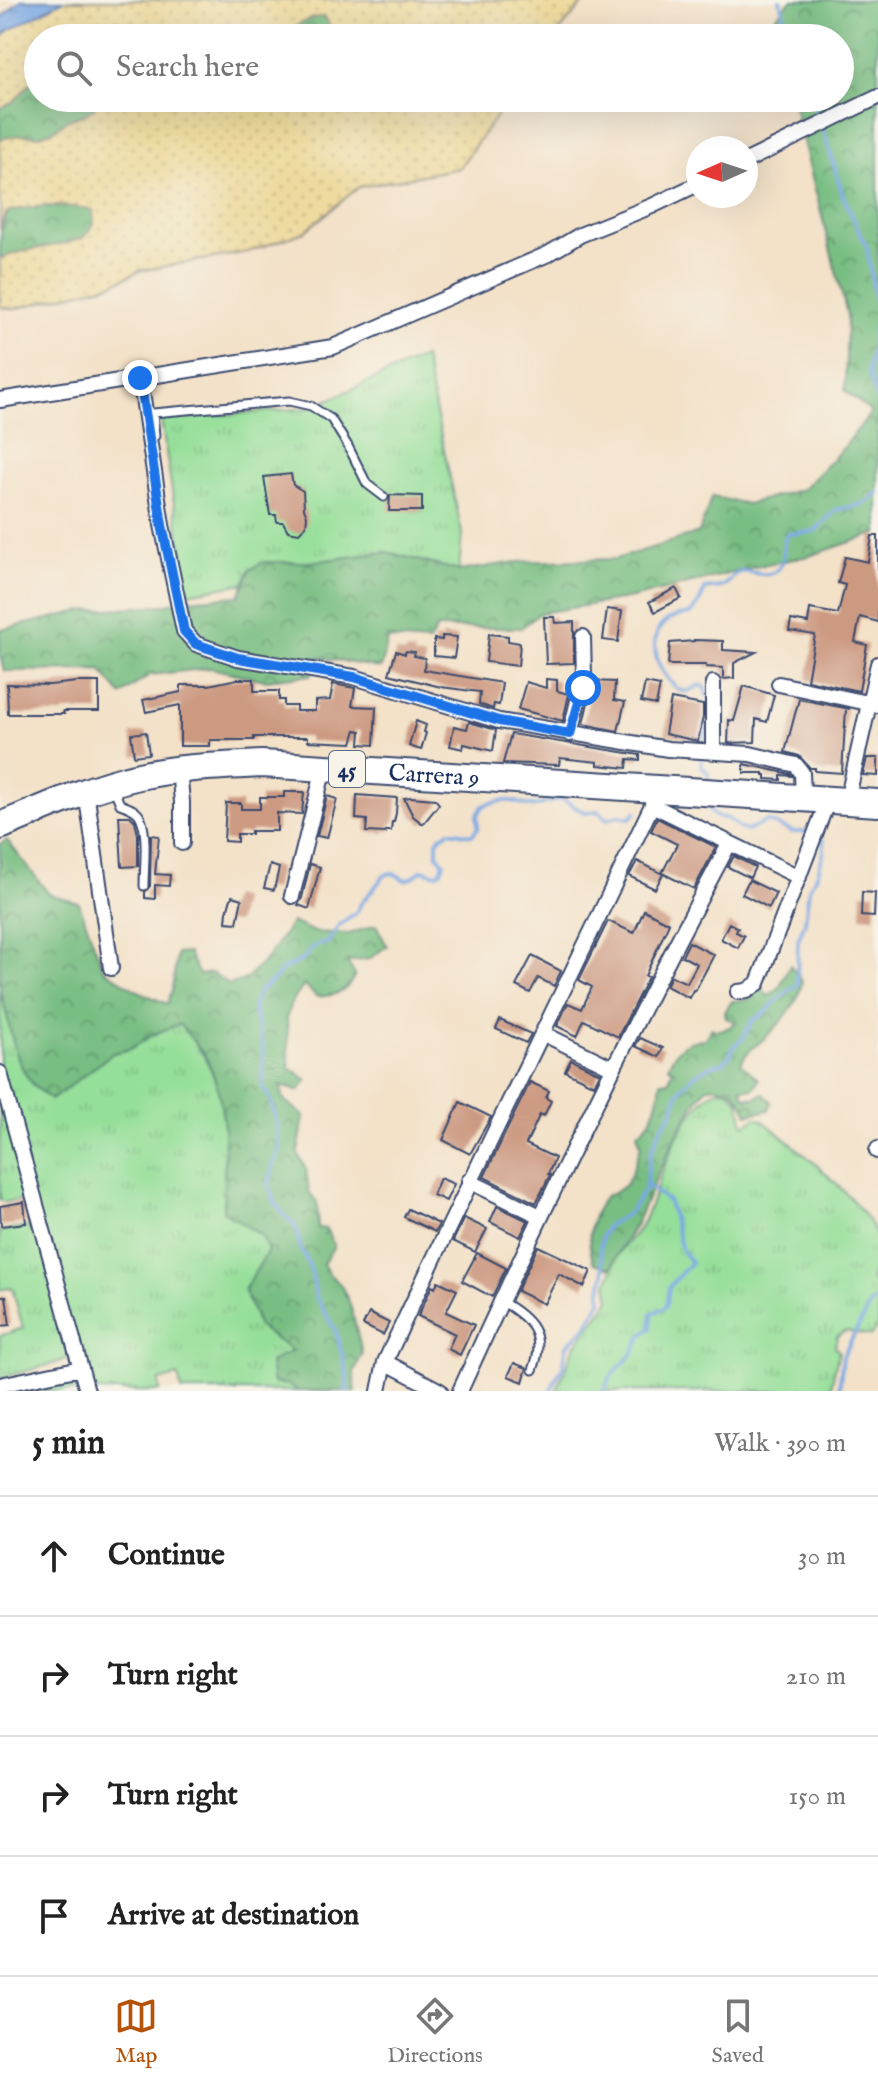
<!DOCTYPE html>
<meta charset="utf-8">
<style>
:root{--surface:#fff;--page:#f6f6f6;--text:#222;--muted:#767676;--line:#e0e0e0;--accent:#b45309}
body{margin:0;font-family:"IM FELL English",serif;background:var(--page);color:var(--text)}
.compass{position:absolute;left:686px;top:136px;width:72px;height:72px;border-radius:50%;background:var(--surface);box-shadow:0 8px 32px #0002;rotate:267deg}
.stop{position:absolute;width:24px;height:24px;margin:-18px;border:6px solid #1a73e8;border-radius:50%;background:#fff}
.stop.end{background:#1a73e8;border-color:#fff;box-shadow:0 2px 8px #0008}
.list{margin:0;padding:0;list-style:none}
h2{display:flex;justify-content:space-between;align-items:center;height:104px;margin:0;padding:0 32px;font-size:34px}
h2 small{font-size:26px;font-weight:400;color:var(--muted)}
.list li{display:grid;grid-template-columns:52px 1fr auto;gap:24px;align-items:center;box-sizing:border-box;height:120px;padding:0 32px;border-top:2px solid var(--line)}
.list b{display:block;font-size:30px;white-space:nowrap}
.list em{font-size:26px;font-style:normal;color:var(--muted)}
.icon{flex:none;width:44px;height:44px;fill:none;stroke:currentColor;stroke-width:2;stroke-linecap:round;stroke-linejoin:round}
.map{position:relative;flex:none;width:878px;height:1391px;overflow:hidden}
.search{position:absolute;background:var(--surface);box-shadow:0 8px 32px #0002;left:24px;right:24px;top:24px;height:88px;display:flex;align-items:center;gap:20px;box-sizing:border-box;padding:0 28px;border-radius:44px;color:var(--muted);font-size:30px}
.sheet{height:584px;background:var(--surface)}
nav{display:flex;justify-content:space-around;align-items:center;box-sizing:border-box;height:112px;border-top:2px solid var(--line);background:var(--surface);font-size:22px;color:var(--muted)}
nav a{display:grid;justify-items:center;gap:4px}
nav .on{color:var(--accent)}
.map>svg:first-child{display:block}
</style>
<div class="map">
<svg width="878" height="1391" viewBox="0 0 878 1391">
<defs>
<pattern id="grass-tufts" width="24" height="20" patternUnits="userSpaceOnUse" patternTransform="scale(2)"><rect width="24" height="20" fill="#96df9a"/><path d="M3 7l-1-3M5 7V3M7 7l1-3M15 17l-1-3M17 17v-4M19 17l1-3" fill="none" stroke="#81c087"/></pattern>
<pattern id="forest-crowns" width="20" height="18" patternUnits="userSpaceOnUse" patternTransform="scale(2)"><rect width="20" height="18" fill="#78be82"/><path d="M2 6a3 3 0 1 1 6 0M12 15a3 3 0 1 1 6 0" fill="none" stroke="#629b6e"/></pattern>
<pattern id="sand-dots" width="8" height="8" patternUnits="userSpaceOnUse" patternTransform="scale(2)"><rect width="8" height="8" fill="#eeda9e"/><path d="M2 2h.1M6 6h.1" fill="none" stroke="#ccbb8a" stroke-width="1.8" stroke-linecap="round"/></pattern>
<pattern id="water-ripples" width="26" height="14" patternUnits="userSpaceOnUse" patternTransform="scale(2)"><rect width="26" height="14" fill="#7aa8e3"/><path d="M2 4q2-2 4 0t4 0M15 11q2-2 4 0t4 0" fill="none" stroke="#6389bb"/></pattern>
</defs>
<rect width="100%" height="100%" fill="#f7f3e8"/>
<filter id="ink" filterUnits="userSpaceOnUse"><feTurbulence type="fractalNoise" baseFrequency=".0125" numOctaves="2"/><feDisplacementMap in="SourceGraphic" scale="16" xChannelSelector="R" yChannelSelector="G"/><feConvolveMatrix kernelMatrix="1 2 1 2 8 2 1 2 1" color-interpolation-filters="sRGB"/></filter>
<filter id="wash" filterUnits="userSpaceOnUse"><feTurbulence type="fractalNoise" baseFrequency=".006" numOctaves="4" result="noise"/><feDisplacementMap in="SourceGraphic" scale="32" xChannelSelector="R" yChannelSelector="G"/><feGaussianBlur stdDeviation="1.8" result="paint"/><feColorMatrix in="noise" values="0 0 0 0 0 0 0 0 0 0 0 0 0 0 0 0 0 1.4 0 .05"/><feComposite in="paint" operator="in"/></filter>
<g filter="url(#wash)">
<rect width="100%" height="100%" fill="#f3e1c8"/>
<path fill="url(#grass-tufts)" stroke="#58877c" stroke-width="2" d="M 424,357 L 462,533 L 459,571 L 387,552 L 311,562 L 263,562 L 250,570 L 244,583 L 188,593 L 161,420 L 310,408 Z
M 0,992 C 11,1021 11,1058 32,1083 C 37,1089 45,1094 51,1100 L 113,1053 L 130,1049 L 154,1034 L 179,1023 C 188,1034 198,1045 205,1058 C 231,1103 225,1161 223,1211 L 262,1236 L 268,1251 L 244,1290 L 259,1327 L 293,1352 L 289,1385 L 299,1391 L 182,1391 L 178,1376 L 159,1381 L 160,1391 L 94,1391 L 87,1358 L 80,1353 L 56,1363 L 0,1378 L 0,1336 L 23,1328 L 12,1287 L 0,1290 L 0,1231 L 37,1226 L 32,1199 L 5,1202 L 0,1200 Z
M 726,1088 L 739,1101 L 744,1125 L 756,1118 L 762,1120 C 795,1146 860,1197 876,1235 C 878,1244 878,1256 878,1266 L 874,1269 L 870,1280 L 878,1286 L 878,1326 L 871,1336 L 846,1331 L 837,1336 L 835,1347 L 839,1351 L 830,1391 L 556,1391 L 575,1346 L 610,1300 L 607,1283 C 612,1274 613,1263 618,1255 C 626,1242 638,1233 644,1220 C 663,1178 672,1126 709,1095 C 713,1091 720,1090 726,1088 Z
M 79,1373 L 83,1391 L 0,1391 Z"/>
<path fill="url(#forest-crowns)" stroke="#4a7670" stroke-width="2" d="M 791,0 L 878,0 L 878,533 L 809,556 L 763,565 L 632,598 L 540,613 L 521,628 L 437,628 L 429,642 L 388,639 L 381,668 L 318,657 L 311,675 L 265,680 L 210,668 L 150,675 L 121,695 L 101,670 L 4,671 L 0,655 L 0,630 L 82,611 L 163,605 L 183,600 L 239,596 L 250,570 L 263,562 L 311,562 L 387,552 L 459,571 L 516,562 L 616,559 L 699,533 L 712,497 L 747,504 L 803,489 L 845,446 L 871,412 L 845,391 L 847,315 L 792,98 L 840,98 L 840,38 L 767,38 L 763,31 Z
M 314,16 L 325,17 L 331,28 L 328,38 L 283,38 L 296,25 Z
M 38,75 L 38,98 L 98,98 L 94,108 L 86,114 L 68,120 L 54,130 L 38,136 L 20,135 L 0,139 L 0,109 L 14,101 Z
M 60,206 L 77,206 L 94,210 L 94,224 L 83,238 L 63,244 L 24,251 L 0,258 C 0,241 0,225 9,211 L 26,208 Z
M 7,840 L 49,894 L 79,903 L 103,969 L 136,990 L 167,1004 L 172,990 L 177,954 L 188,953 L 199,975 L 212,973 L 229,985 L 246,979 L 267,958 L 292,922 L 314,932 L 349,934 L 376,925 L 387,946 L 369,959 L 347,962 L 355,975 C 345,994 337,995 317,997 L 304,985 L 290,1005 L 287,1017 L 289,1068 L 308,1080 L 298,1091 L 281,1086 L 283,1099 L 304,1116 L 298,1154 L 306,1169 L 309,1192 L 317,1202 L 318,1228 L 326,1229 L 334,1246 L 323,1264 L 329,1274 L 341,1285 L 350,1304 L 355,1324 L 362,1354 L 354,1373 L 355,1391 L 299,1391 L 289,1385 L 273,1383 L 270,1362 L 292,1351 L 259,1327 L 244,1290 L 268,1251 L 262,1236 L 223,1211 C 225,1161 230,1104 206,1058 C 199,1046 188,1035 179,1024 L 154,1034 L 130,1049 L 113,1053 L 51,1100 C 45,1095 37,1089 32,1083 C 11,1058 11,1021 0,992 L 0,844 Z
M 790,965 L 802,981 C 800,1002 782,1022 767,1036 C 758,1045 744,1052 741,1064 L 759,1079 L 753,1089 L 741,1088 L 745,1097 L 755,1098 L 763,1093 L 772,1102 L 769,1110 L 748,1114 C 738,1091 731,1085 707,1087 C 676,1128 659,1173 638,1219 C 630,1237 617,1250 611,1268 L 594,1263 C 585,1239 590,1217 605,1196 L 614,1193 L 625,1185 L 631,1175 L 641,1146 L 637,1133 C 655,1122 659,1101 661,1081 L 668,1082 L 673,1070 L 668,1066 C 675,1050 685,1039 703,1040 L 712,1028 L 715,1031 L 728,1028 L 736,1022 L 726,1018 L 725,1012 L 732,1001 L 749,1000 L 755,988 L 761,986 L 768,996 L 779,988 Z"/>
<path fill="url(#sand-dots)" stroke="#84847e" stroke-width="2" d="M 64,0 L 586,0 L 554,38 L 328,38 L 331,28 L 325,17 C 307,16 295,26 282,38 L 229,38 L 231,33 L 227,26 L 207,33 L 200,38 L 38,38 L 38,75 L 14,101 L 0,109 L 0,39 L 9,30 Z
M 98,98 L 509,98 L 459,168 L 359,187 L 304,232 L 248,252 L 139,271 L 112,284 L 14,309 L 0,307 L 0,258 L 24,251 L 63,244 L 83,238 L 94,224 L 93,210 C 65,204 36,205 9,211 L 3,218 L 0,230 L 0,139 L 20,135 L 38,136 L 54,130 L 68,120 L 86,114 L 94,108 Z"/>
<path fill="url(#water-ripples)" stroke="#4a6ca0" stroke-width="2" d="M 21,0 L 64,0 L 9,30 L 0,39 L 0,19 Z"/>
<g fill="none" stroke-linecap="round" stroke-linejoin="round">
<path stroke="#7aa8e3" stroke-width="4" d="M 780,0 L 789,38
M 810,98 L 819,120
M 823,129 L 843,196 L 867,248 L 877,314 L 868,372 L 878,403
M 707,696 L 705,687 L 700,685 C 694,688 688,693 682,691 C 674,688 668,679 664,673 C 652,655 650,628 672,618 C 678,615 685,615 691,614 L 699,603 L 705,589 C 711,587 718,589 724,586 C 729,583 732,576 738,573 C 752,567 769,584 781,565 C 786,556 781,544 787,534 L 810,532 L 816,530 L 836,510 L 864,504 L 878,493
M 702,746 L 706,725
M 701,755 L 701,765 L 708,773 L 709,783
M 661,803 L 709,806
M 709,803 C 710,816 716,818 727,818 L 739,828 L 747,831 L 767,821 L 793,832 L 807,832
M 347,1391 L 347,1375 L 342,1353 L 335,1330 L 316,1297 L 312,1274 L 305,1256 L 301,1251 L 296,1227 L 284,1215 L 275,1202 L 269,1186 L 272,1169 L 279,1150 L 277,1123 L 271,1102 L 263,1087 L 263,1048 L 253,1007 L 259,991 L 276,978 L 283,969 L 304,959 L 310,950 L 318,945 L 328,942 L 339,925 L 356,913 L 360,905 L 384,876 L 390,873 L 395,874 L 405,880 L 412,878 L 422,870 L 437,874 L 441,871 L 444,863 L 437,854 L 437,840 L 449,831 L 472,835 L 478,827 L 477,816 L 483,806 C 493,802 505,799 516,802 C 523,803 528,808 536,806 C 545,804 552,800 562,799 C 577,806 578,815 598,811 L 607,819 L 618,816 L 630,818 L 636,812
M 550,1391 L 563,1366 L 567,1345 L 586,1327 L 601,1301 L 601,1289 L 604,1274 L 600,1248 L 603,1234 L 608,1225 L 628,1214 L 645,1189 L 651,1151 L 661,1128 L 672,1113 L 677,1096 L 682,1087 L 696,1074 L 715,1064 L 722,1064 L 730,1055 L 735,1045 L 743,1038 L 753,1020 L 766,1012 L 777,1000 L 797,985 L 798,940 L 805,922 L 809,888 L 817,875 L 824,851 L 823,840 L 818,837
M 604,1391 C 612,1372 614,1372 628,1359 C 639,1349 635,1337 651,1328 L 652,1313 L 666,1307 L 669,1287 L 691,1262 L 682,1251 L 669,1202 L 647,1185
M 839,1391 L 843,1356 L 870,1304 L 878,1297"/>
</g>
<g id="blocks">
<path fill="#cc9981" d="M 291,474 L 293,485 L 303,491 L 304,508 L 307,516 L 306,526 L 299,533 L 288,531 L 283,522 L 277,522 L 276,515 L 270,515 L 264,477 Z
M 390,495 L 422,496 L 422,511 L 389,511 Z
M 872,536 L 878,536 L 878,622 L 860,617 L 855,642 L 867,645 L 859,691 L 807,680 L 815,635 L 789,631 L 791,620 L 808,623 L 810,609 L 838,614 L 845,585 L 838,583 L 845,557 L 868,562 Z
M 676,588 L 681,598 L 655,612 L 649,602 Z
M 607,609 L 622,611 L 618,642 L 603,640 Z
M 544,617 L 554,617 L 555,623 L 574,622 L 574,663 L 546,664 Z
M 489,634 L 508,636 L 508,641 L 520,643 L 518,666 L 486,662 Z
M 442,636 L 457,637 L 454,658 L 434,656 L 434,639 L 442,640 Z
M 694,640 L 723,641 L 723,650 L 756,652 L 734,663 L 734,678 L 723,679 L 723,668 L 706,667 L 706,665 L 668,665 L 670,643 L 694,641 Z
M 396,651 L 405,654 L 406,651 L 415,652 L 414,656 L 425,658 L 424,670 L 502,683 L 499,705 L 494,704 L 493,709 L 479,704 L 480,692 L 441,687 L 389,674 Z
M 237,679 L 254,679 L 254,691 L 279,691 L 279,700 L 284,700 L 284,706 L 296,706 L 296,711 L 315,711 L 315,701 L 330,700 L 333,684 L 355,688 L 352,706 L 376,707 L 374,745 L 360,744 L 361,731 L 356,730 L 352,743 L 308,741 L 308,737 L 254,737 L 254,740 L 210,740 L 210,746 L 180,746 L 180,705 L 146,712 L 143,700 L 181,692 L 181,685 L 209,685 Z
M 546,679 L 557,680 L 557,691 L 569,694 L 563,721 L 518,709 L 526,682 L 546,688 Z
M 593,681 L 615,682 L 614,700 L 625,702 L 618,731 L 583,724 Z
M 77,682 L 99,682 L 99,711 L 63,711 L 64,714 L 8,714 L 7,684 L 50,685 Z
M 645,683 L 660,686 L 656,705 L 641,702 Z
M 744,686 L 774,695 L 767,722 L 756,719 L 755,742 L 728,743 L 729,720 L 734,721 Z
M 671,699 L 703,705 L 703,717 L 698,741 L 665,734 Z
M 799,699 L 850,709 L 846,709 L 842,773 L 815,771 L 815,768 L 810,768 L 799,756 L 785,752 Z
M 416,721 L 426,725 L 424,732 L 426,733 L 421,750 L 409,746 Z
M 469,722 L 496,730 L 493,751 L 464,744 L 463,749 L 450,746 L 454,726 L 467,729 Z
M 146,732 L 149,754 L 134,756 L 131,734 Z
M 511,734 L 640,755 L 640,760 L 628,759 L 627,768 L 598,765 L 598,762 L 560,758 L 559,765 L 503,763 Z
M 867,758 L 878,758 L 878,776 L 863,775 Z
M 744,764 L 790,774 L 792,776 L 781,775 L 781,780 L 766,779 L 766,775 L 763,775 L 763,773 L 744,773 Z
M 284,792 L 304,792 L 302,814 L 277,813 L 277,831 L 251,831 L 251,834 L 237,834 L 237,842 L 224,841 L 226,803 L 241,803 L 241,809 L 260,809 L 260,797 L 284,797 Z
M 357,795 L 397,798 L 396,813 L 394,822 L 392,822 L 391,831 L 385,831 L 385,833 L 366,832 L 367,820 L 356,819 Z
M 327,796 L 337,799 L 327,838 L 317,836 Z
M 411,797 L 435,799 L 439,804 L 423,824 L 413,816 L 404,798 Z
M 119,816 L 130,816 L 135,821 L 138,835 L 138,866 L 122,867 Z
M 657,818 L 716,847 L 694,889 L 662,873 L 677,844 L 651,831 Z
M 151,835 L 159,836 L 155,874 L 170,875 L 169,886 L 155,885 L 155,899 L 145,898 L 145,892 L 150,886 Z
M 734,856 L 755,867 L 750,878 L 728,867 Z
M 637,861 L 663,874 L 655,889 L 629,876 Z
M 310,864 L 320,867 L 309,909 L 298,905 L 302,898 Z
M 270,865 L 279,868 L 274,890 L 264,888 Z
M 749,880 L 776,893 L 769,908 L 742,894 Z
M 862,892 L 875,893 L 874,917 L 861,916 Z
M 232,896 L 242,899 L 237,923 L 226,922 L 227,911 Z
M 644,910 L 669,923 L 645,976 L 648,977 L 618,1037 L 584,1020 L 577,1036 L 557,1026 L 568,1003 L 582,1009 L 592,987 L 579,980 L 608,921 L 634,933 Z
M 729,923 L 738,928 L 736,932 L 744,936 L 738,948 L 721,939 Z
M 689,942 L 714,955 L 695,991 L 693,990 L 689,998 L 666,986 L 671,976 L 687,983 L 697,964 L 682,956 Z
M 532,956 L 561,971 L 554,986 L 538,978 L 530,993 L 516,986 Z
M 500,1020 L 531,1034 L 526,1043 L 496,1029 Z
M 640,1038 L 663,1048 L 659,1057 L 635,1046 Z
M 571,1059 L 600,1073 L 594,1085 L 565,1071 Z
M 530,1082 L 549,1091 L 546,1098 L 551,1101 L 544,1116 L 540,1114 L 526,1144 L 555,1158 L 548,1174 L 550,1175 L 536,1203 L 484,1177 Z
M 460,1102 L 491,1117 L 470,1154 L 443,1140 Z
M 440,1178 L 454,1184 L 446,1201 L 433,1195 Z
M 24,1202 L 26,1223 L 1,1226 L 0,1206 Z
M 497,1206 L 528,1221 L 520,1237 L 490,1222 Z
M 408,1209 L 439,1224 L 435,1232 L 404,1217 Z
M 464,1218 L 487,1229 L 475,1252 L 453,1241 Z
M 538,1246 L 591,1271 L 584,1287 L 559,1274 L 544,1304 L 517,1291 Z
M 477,1253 L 506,1268 L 492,1297 L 462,1281 Z
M 438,1281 L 457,1290 L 446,1312 L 474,1325 L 460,1355 L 448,1349 L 455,1334 L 418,1316 L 432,1286 L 435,1288 Z
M 0,1296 L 6,1296 L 10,1325 L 0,1326 Z
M 369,1313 L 389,1323 L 383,1335 L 363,1325 Z
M 514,1363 L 527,1368 L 523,1382 L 508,1376 Z"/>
</g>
</g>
<g filter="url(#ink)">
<use href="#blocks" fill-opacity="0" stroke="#3b4a6e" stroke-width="2"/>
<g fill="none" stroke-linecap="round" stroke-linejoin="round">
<defs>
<path id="lane" d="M 155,436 L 153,413 L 289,401 L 311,406 L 331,419 L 348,446 L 367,484 L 384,497
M 114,789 L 120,804 C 128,807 138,810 141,819 C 148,836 144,867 144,886
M 501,1301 C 530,1318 547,1334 533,1370"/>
<path id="street" d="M 746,161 L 878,97
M 140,378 L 162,525 L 184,631 L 196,644 L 238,658 L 354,677 L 499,721 L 668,749 L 750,754 L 796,765 L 802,773 L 803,799
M 0,400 L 333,347 L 548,254 L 580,235 L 652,206 L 698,184
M 713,683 L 713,751
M 779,684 L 877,705
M 570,734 L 584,676 L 583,637
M 179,769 L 182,802 L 182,843
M 86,791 L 111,968
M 847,801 L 878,664
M 652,805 L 799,877
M 292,896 L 324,768
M 738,992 L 747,991 L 758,983 L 828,800
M 544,1034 L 613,1068
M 0,1073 L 87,1391
M 877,1151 L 878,1149
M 469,1181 L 540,1216
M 385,1362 L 440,1391
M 0,1385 L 81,1368
M 379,1391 L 385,1362 C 472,1175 564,991 652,805 L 653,789
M 460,1391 C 544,1206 633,1023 729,844"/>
<g id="highway">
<path id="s1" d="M 0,826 C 46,807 91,787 139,776 C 180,767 221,766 262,764 L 878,803"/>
</g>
</defs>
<use href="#lane" stroke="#3b4a6e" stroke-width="11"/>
<use href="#street" stroke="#3b4a6e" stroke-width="18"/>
<use href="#highway" stroke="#3b4a6e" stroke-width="30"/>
<use href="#lane" stroke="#fff" stroke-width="7"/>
<use href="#street" stroke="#fff" stroke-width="14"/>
<use href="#highway" stroke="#fff" stroke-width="26"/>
</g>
</g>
<g fill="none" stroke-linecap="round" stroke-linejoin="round" filter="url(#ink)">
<path stroke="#1a73e8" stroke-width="10" d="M 140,378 L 162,525 L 184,631 L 196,644 L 238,658 L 354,677 L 499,721 L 570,734 L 583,688"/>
</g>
<g text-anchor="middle" stroke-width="6" stroke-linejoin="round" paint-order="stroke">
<rect fill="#f7f3e8" stroke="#5d6a87" stroke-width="2" x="329" y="751" width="36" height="36" rx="6"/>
<g font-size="22" font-weight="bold" fill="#1b2f5e">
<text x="347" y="777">45</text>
</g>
<g font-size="24" fill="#1b2f5e" stroke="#f7f3e8">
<text dy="8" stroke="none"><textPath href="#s1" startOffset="444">Carrera 9</textPath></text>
</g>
</g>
</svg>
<svg class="compass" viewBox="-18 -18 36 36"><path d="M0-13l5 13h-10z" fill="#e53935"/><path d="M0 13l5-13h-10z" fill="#767676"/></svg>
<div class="stop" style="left:583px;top:688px"></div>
<div class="stop end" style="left:140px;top:378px"></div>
<div class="search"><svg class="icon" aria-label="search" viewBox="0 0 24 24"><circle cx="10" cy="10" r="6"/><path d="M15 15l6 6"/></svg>Search here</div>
</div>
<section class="sheet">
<h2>5 min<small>Walk · 390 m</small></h2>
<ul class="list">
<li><svg class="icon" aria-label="ahead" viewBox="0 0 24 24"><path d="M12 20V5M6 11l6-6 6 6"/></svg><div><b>Continue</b></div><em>30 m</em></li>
<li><svg class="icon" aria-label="right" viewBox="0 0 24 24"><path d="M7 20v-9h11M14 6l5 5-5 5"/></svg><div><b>Turn right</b></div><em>210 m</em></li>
<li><svg class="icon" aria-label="right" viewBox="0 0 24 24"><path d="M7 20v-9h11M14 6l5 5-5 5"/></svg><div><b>Turn right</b></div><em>150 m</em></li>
<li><svg class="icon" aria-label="arrive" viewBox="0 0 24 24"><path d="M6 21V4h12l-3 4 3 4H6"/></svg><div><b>Arrive at destination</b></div></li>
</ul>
</section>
<nav>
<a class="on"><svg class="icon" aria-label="map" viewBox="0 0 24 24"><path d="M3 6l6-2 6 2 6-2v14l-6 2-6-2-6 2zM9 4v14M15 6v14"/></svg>Map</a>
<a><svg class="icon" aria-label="directions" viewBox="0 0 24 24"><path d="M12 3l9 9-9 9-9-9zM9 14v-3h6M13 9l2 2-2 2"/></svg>Directions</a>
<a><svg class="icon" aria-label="saved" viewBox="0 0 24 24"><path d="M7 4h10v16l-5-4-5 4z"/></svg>Saved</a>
</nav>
